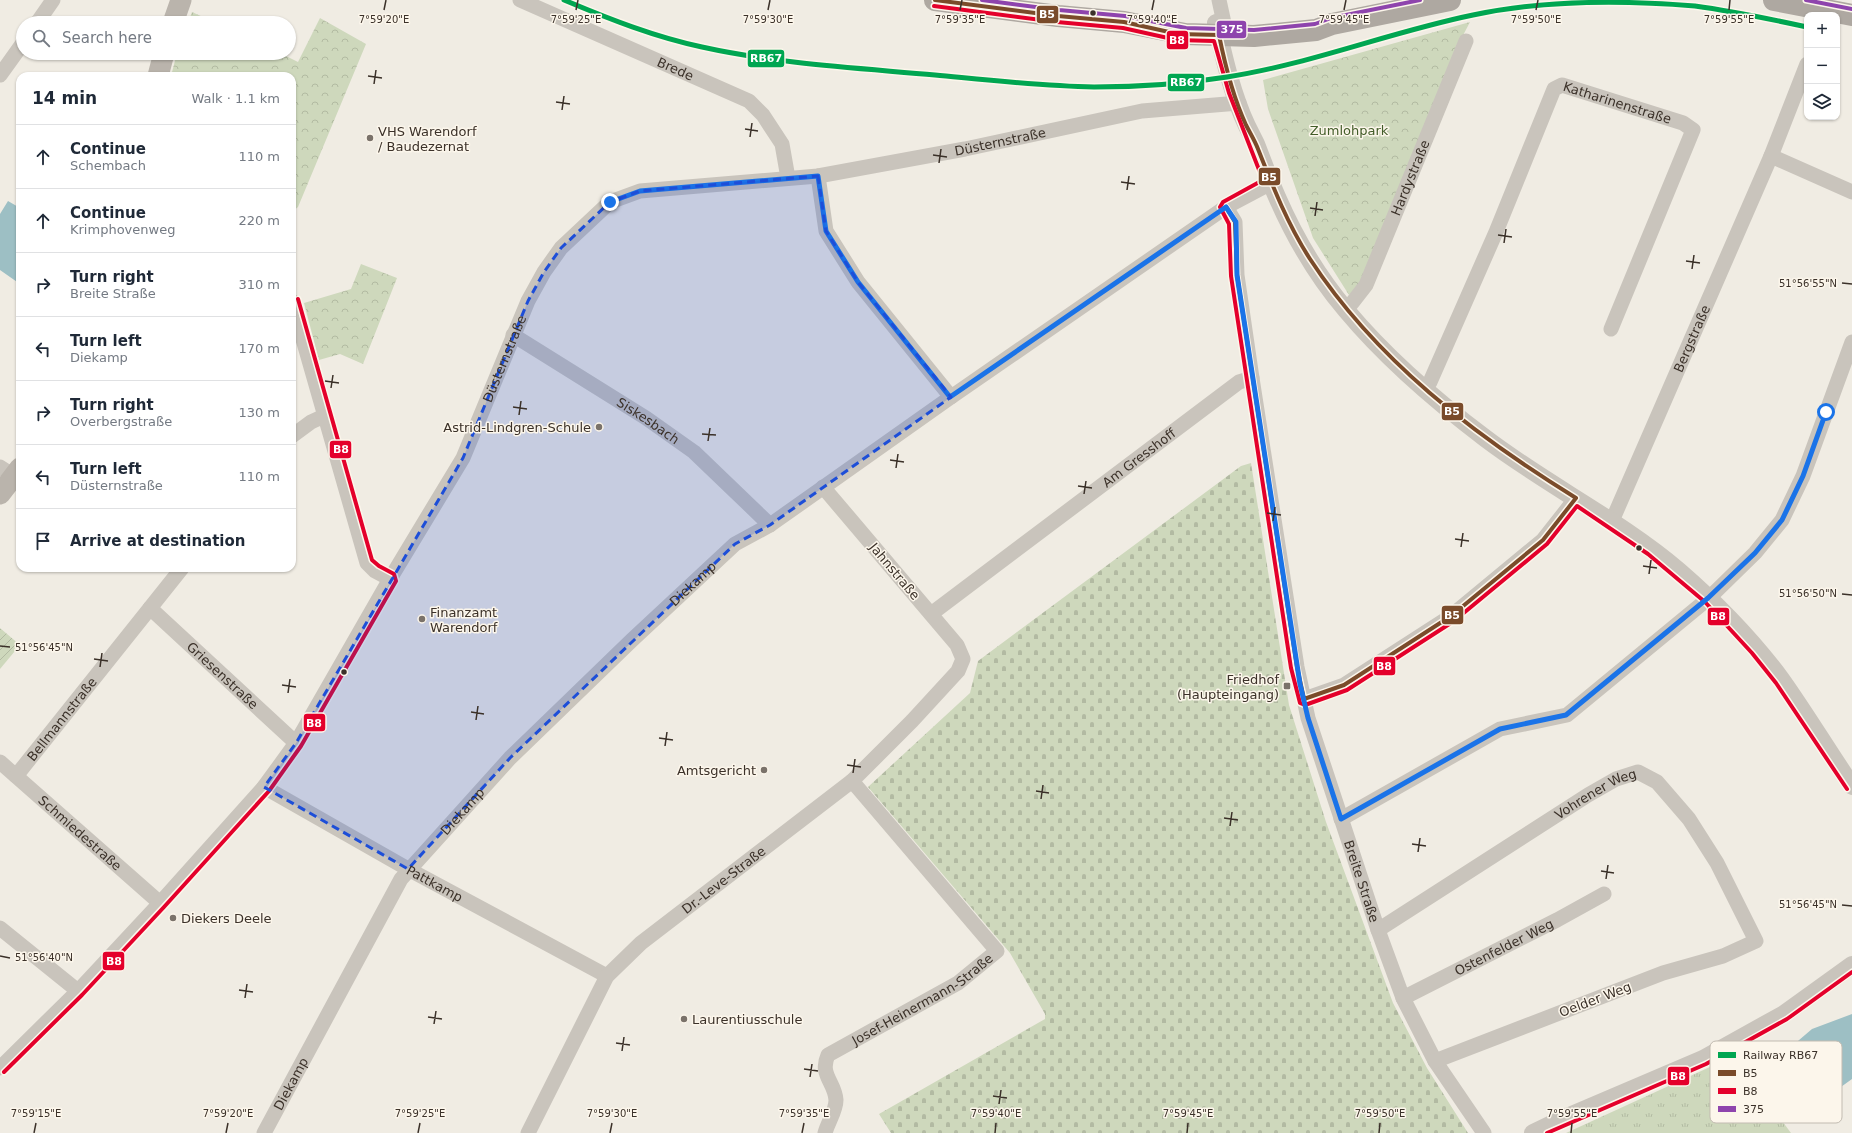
<!DOCTYPE html>
<meta charset="utf-8">
<style>
:root{--surface:#fff;--page:#f6f6f7;--text:#1f2937;--muted:#747a83;--line:#e0e1e3}
body{margin:0;font-family:"DejaVu Sans",sans-serif;background:var(--page);color:var(--text)}
.controls{position:absolute;right:12px;top:12px;display:grid;overflow:hidden;border-radius:8px;box-shadow:0 1px 3px #0004}
.controls button{width:36px;height:36px;display:grid;place-items:center;padding:0;border:0;border-bottom:1px solid var(--line);background:var(--surface);color:var(--text);font:20px sans-serif}
.stop{position:absolute;width:12px;height:12px;margin:-9px;border:3px solid #1a73e8;border-radius:50%;background:#fff}
.stop.end{background:#1a73e8;border-color:#fff;box-shadow:0 1px 4px #0008}
.list{margin:0;padding:0;list-style:none}
h2{display:flex;justify-content:space-between;align-items:center;height:52px;margin:0;padding:0 16px;font-size:17px}
h2 small{font-size:13px;font-weight:400;color:var(--muted)}
.list li{display:grid;grid-template-columns:26px 1fr auto;gap:12px;align-items:center;box-sizing:border-box;height:64px;padding:0 16px;border-top:1px solid var(--line)}
.list b{display:block;font-size:15px;white-space:nowrap}
.list p{margin:0;font-size:13px;white-space:nowrap;color:var(--muted)}
.list em{font-size:13px;font-style:normal;color:var(--muted)}
.icon{flex:none;width:22px;height:22px;fill:none;stroke:currentColor;stroke-width:2;stroke-linecap:round;stroke-linejoin:round}
.map{position:relative;flex:none;width:1852px;height:1133px;overflow:hidden}
.search{position:absolute;background:var(--surface);box-shadow:0 1px 3px #0004;left:16px;top:16px;width:280px;height:44px;display:flex;align-items:center;gap:10px;box-sizing:border-box;padding:0 14px;border-radius:22px;color:var(--muted);font-size:15px}
.panel{position:absolute;background:var(--surface);box-shadow:0 1px 3px #0004;left:16px;top:72px;width:280px;height:500px;border-radius:12px}
.map>svg:first-child{display:block}
</style>
<div class="map">
<svg width="1852" height="1133" viewBox="0 0 1852 1133">
<defs>
<pattern id="grass-tufts" width="24" height="20" patternUnits="userSpaceOnUse"><rect width="24" height="20" fill="#ced8bc"/><path d="M3 7l-1-3M5 7V3M7 7l1-3M15 17l-1-3M17 17v-4M19 17l1-3" fill="none" stroke="#b2baa2"/></pattern>
<pattern id="forest-crowns" width="20" height="18" patternUnits="userSpaceOnUse"><rect width="20" height="18" fill="#ced8bc"/><path d="M2 6a3 3 0 1 1 6 0M12 15a3 3 0 1 1 6 0" fill="none" stroke="#b2baa2"/></pattern>
<pattern id="cemetery-stones" width="16" height="16" patternUnits="userSpaceOnUse"><rect width="16" height="16" fill="#ced8bc"/><path d="M2 7V4a2 2 0 0 1 4 0v3zM10 15v-3a2 2 0 0 1 4 0v3z" fill="#b2baa2"/></pattern>
<pattern id="garden-furrows" width="10" height="10" patternUnits="userSpaceOnUse"><rect width="10" height="10" fill="#ced8bc"/><path d="M-1 1l2-2M0 10L10 0M9 11l2-2" fill="none" stroke="#b2baa2"/></pattern>
</defs>
<rect width="100%" height="100%" fill="#f0ece3"/>
<path fill="url(#grass-tufts)" d="M 1734,1056 L 1791,1133 L 1566,1133 Z"/>
<path fill="url(#forest-crowns)" d="M 192,12 L 216,23 L 188,23 Z
M 320,18 L 366,44 L 298,207 L 292,212 L 292,76 L 171,76 L 177,53 L 280,53 L 298,62 Z
M 1470,22 L 1459,43 L 1363,283 L 1349,295 L 1313,238 L 1268,109 L 1263,80 Z
M 361,264 L 397,278 L 363,364 L 340,354 L 319,360 L 304,303 L 351,289 Z"/>
<path fill="url(#cemetery-stones)" d="M 1251,463 L 1289,705 L 1326,822 L 1393,1003 L 1427,1068 L 1468,1133 L 891,1133 L 879,1114 L 1045,1019 L 1045,1014 L 1010,953 L 868,787 L 970,693 L 978,661 L 1241,466 Z"/>
<path fill="url(#garden-furrows)" d="M 0,628 L 20,645 L 0,669 Z"/>
<path fill="#9dbfc4" d="M 8,201 L 20,208 L 20,284 L 0,270 L 0,214 Z
M 1852,1014 L 1852,1079 L 1813,1107 L 1796,1104 L 1784,1095 L 1771,1064 L 1812,1029 Z"/>
<g fill="none" stroke-linecap="round" stroke-linejoin="round">
<g stroke="#c9c4bc" stroke-width="15">
<path id="s1" d="M 520,0 L 749,101 L 763,115 L 782,144 L 788,178"/>
<path d="M 1219,0 L 1224,23"/>
<path d="M 37,23 L 53,0"/>
<path d="M 0,75 L 23,43"/>
<path d="M 1771,156 L 1852,192"/>
<path d="M 818,176 L 826,231 L 858,282 L 951,397"/>
<path id="s2" d="M 1226,207 L 1235,222 L 1237,275 L 1252,378 L 1297,667 L 1308,718 L 1378,930 L 1403,998 L 1435,1061 L 1484,1133"/>
<path d="M 292,301 L 367,563 L 375,571 L 390,579"/>
<path id="s3" d="M 1345,309 L 1352,303 L 1366,285 L 1466,41"/>
<path id="s4" d="M 513,335 L 646,418 L 694,452 L 770,525"/>
<path id="s5" d="M 1425,388 L 1430,382 L 1496,232 L 1554,89 L 1562,85 L 1683,123 L 1693,130 L 1611,329"/>
<path d="M 292,436 L 311,422 L 324,416"/>
<path d="M 0,467 L 14,476"/>
<path id="s6" d="M 1612,521 L 1771,156 L 1807,64"/>
<path id="s7" d="M 150,608 L 296,743"/>
<path id="s8" d="M 931,614 L 1239,382 L 1252,378"/>
<path d="M 1304,699 L 1344,685 L 1451,616 L 1543,540 L 1576,498"/>
<path id="s9" d="M 0,762 L 160,903"/>
<path id="s10" d="M 16,776 L 182,568"/>
<path id="s11" d="M 264,787 L 408,869 L 607,976"/>
<path d="M 1341,819 L 1500,729 L 1567,715 L 1709,598 L 1755,553 L 1782,520 L 1803,476 L 1852,342"/>
<path d="M 0,928 L 78,991"/>
<path id="s12" d="M 1378,930 L 1588,795 L 1616,779 L 1638,772 L 1657,782 L 1689,819 L 1717,863 L 1756,941 L 1723,956 L 1663,973 L 1435,1061"/>
<path id="s13" d="M 1403,998 L 1557,920 L 1604,894"/>
<path id="s14" d="M 0,1068 L 78,991 L 160,903 L 264,787 L 296,743 L 390,579 L 463,458 L 528,301 L 544,272 L 561,248 L 610,202 L 640,191 L 818,176 L 965,149 L 1142,111 L 1239,103"/>
<path id="s15" d="M 264,1133 L 401,879 L 510,758 L 632,640 L 735,544 L 770,525 L 951,397 L 1226,207 L 1271,183"/>
<path id="s16" d="M 528,1133 L 607,976 L 641,943 L 852,781 L 912,721 L 958,671 L 963,659 L 957,645 L 823,487"/>
<path id="s17" d="M 825,1133 C 828,1122 836,1111 836,1100 C 835,1082 819,1075 828,1055 L 958,983 L 997,951 L 852,781"/>
</g>
<path stroke="#c9c4bc" stroke-width="18" d="M 1216,23 C 1224,58 1232,94 1247,126 C 1250,132 1253,138 1256,144 C 1263,162 1269,179 1277,197 C 1294,236 1318,277 1346,310 C 1386,358 1436,401 1485,438 C 1548,486 1619,520 1679,571 C 1716,603 1752,640 1781,679 C 1806,714 1828,751 1852,786
M 1533,1133 L 1560,1120 L 1703,1059 L 1784,1014 L 1852,965"/>
<path stroke="#bab4ac" stroke-width="21" d="M 173,23 L 181,0
M 158,76 L 164,53
M 0,494 L 20,468"/>
<path stroke="#aea8a1" stroke-width="22" d="M 935,0 L 1058,16 L 1124,22 L 1185,34 L 1254,36 L 1316,30 L 1332,24 L 1450,0
M 1774,0 L 1852,15"/>
<defs>
<path id="bus-1" d="M 935,0 L 1058,16 L 1124,22 L 1178,34 L 1219,35
M 1219,35 C 1225,65 1233,97 1246,125 C 1250,133 1255,141 1258,149 C 1273,187 1288,225 1310,259 C 1376,360 1474,435 1576,498
M 1226,207 L 1235,222 L 1237,275 L 1297,667 L 1304,699
M 1304,699 L 1344,685 L 1451,616 L 1543,540 L 1576,498"/>
<path id="bus-2" d="M 934,6 L 1057,22 L 1123,28 L 1177,40 L 1214,41 L 1229,93 L 1263,180 L 1223,202 L 1220,207 L 1229,224 L 1231,276 L 1291,668 L 1300,703 L 1305,705 L 1347,690 L 1454,621 L 1547,544 L 1577,506 L 1648,554 L 1705,602 L 1752,653 L 1776,683 L 1847,789
M 4,1072 L 82,995 L 164,907 L 269,791 L 301,746 L 396,581 L 394,574 L 379,566 L 372,560 L 298,299
M 1547,1133 L 1706,1064 L 1787,1019 L 1852,972"/>
<path id="bus-3" d="M 982,0 L 1059,10 L 1125,16 L 1186,28 L 1254,30 L 1315,24 L 1331,18 L 1420,0
M 1806,0 L 1852,9"/>
</defs>
<use href="#bus-1" stroke="#fcf6eb" stroke-width="7"/>
<use href="#bus-2" stroke="#fcf6eb" stroke-width="7"/>
<use href="#bus-3" stroke="#fcf6eb" stroke-width="7"/>
<use href="#bus-1" stroke="#7a4b2a" stroke-width="4"/>
<use href="#bus-2" stroke="#e4002b" stroke-width="4"/>
<use href="#bus-3" stroke="#8e44ad" stroke-width="4"/>
<defs>
<path id="rail-1" d="M 564,0 C 609,19 655,37 702,47 C 779,64 858,68 935,75 C 988,80 1041,86 1094,87 C 1138,87 1183,84 1227,77 C 1311,64 1390,32 1473,15 C 1544,0 1622,0 1695,6 C 1732,11 1770,19 1807,27"/>
</defs>
<use href="#rail-1" stroke="#fcf6eb" stroke-width="8"/>
<use href="#rail-1" stroke="#00a651" stroke-width="5"/>
</g>
<g fill="none" stroke-linecap="round" stroke-linejoin="round">
<path stroke="#1a73e8" stroke-width="5" d="M 610,202 L 640,191 L 818,176 L 826,231 L 858,282 L 950,397 L 1226,207 L 1236,222 L 1237,275 L 1300,684 L 1308,718 L 1341,819 L 1500,729 L 1566,715 L 1708,598 L 1755,553 L 1782,520 L 1803,476 L 1826,412"/>
</g>
<path fill="#1d4ed8" fill-opacity="0.2" stroke="#1d4ed8" stroke-width="3" stroke-dasharray="8 5" stroke-linejoin="round" d="M 818,176 L 826,231 L 858,282 L 951,397 L 770,525 L 735,544 L 510,758 L 408,869 L 264,787 L 296,743 L 463,458 L 528,301 L 544,272 L 561,248 L 610,202 L 640,191 Z"/>
<path fill="none" stroke="#3b3129" stroke-width="1.5" d="M 384,10 L 386,0M 576,10 L 578,0M 768,10 L 770,0M 960,10 L 962,0M 1152,10 L 1154,0M 1344,10 L 1346,0M 1536,10 L 1538,0M 1729,10 L 1730,0M 368,76 L 382,78M 374,84 L 376,70M 556,102 L 570,104M 562,110 L 564,96M 745,129 L 758,131M 750,137 L 752,123M 933,155 L 947,157M 939,163 L 941,149M 1121,182 L 1135,184M 1127,190 L 1129,176M 1310,208 L 1323,210M 1315,216 L 1317,202M 1498,235 L 1512,237M 1504,243 L 1506,229M 1686,261 L 1700,263M 1692,269 L 1694,255M 1842,283 L 1852,284M 325,381 L 339,383M 331,388 L 333,375M 513,407 L 527,409M 519,415 L 521,401M 702,434 L 716,435M 708,441 L 710,428M 890,460 L 904,462M 896,468 L 898,454M 1078,486 L 1092,488M 1084,494 L 1086,481M 1267,513 L 1281,515M 1273,521 L 1275,507M 1455,539 L 1469,541M 1461,547 L 1463,533M 1643,566 L 1657,568M 1649,574 L 1651,560M 1842,594 L 1852,595M 0,646 L 10,647M 94,659 L 108,661M 100,667 L 102,653M 282,685 L 296,687M 288,693 L 290,679M 471,712 L 484,714M 476,720 L 478,706M 659,738 L 673,740M 665,746 L 667,732M 847,765 L 861,767M 853,773 L 855,759M 1036,791 L 1049,793M 1041,799 L 1043,785M 1224,818 L 1238,820M 1230,826 L 1232,812M 1412,844 L 1426,846M 1418,852 L 1420,838M 1601,871 L 1614,873M 1606,879 L 1608,865M 1842,905 L 1852,906M 0,956 L 10,958M 239,990 L 253,992M 245,998 L 247,984M 428,1017 L 442,1019M 434,1024 L 436,1011M 616,1043 L 630,1045M 622,1051 L 624,1037M 804,1069 L 818,1071M 810,1077 L 812,1064M 993,1096 L 1007,1098M 999,1104 L 1001,1090M 34,1133 L 36,1123M 226,1133 L 228,1123M 418,1133 L 420,1123M 610,1133 L 612,1123M 802,1133 L 804,1123M 995,1133 L 996,1123M 1187,1133 L 1188,1123M 1379,1133 L 1380,1123M 1571,1133 L 1572,1123"/>
<g fill="#3b3129" stroke="#fcf6eb" stroke-width="1.5">
<circle cx="1093" cy="13" r="3.5"/>
<circle cx="1639" cy="548" r="3.5"/>
<circle cx="344" cy="672" r="3.5"/>
</g>
<g fill="#7a726a" stroke="#fcf6eb" stroke-width="1.5">
<circle cx="370" cy="138" r="4"/>
<circle cx="599" cy="427" r="4"/>
<circle cx="422" cy="619" r="4"/>
<rect x="1283" y="682" width="8" height="8" rx="2"/>
<circle cx="764" cy="770" r="4"/>
<circle cx="173" cy="918" r="4"/>
<circle cx="684" cy="1019" r="4"/>
</g>
<g text-anchor="middle" stroke-width="3" stroke-linejoin="round" paint-order="stroke">
<g font-size="13" fill="#3b3129" stroke="#fcf6eb">
<text dy="5" stroke="none"><textPath href="#s1" startOffset="170">Brede</textPath></text>
<text dy="5" stroke="none"><textPath href="#s5" startOffset="393">Katharinenstraße</textPath></text>
<text dy="5" stroke="none"><textPath href="#s14" startOffset="1466">Düsternstraße</textPath></text>
<text dy="5" stroke="none"><textPath href="#s3" startOffset="148">Hardystraße</textPath></text>
<text dy="5" stroke="none"><textPath href="#s6" startOffset="199">Bergstraße</textPath></text>
<text dy="5" stroke="none"><textPath href="#s14" startOffset="878">Düsternstraße</textPath></text>
<text dy="5" stroke="none"><textPath href="#s4" startOffset="160">Siskesbach</textPath></text>
<text dy="5" stroke="none"><textPath href="#s8" startOffset="260">Am Gresshoff</textPath></text>
<text transform="translate(895 571) rotate(50)" y="5">Jahnstraße</text>
<text dy="5" stroke="none"><textPath href="#s15" startOffset="704">Diekamp</textPath></text>
<text dy="5" stroke="none"><textPath href="#s7" startOffset="99">Griesenstraße</textPath></text>
<text dy="5" stroke="none"><textPath href="#s10" startOffset="73">Bellmannstraße</textPath></text>
<text dy="5" stroke="none"><textPath href="#s12" startOffset="257">Vohrener Weg</textPath></text>
<text dy="5" stroke="none"><textPath href="#s15" startOffset="380">Diekamp</textPath></text>
<text dy="5" stroke="none"><textPath href="#s9" startOffset="107">Schmiedestraße</textPath></text>
<text dy="5" stroke="none"><textPath href="#s16" startOffset="327">Dr.-Leve-Straße</textPath></text>
<text dy="5" stroke="none"><textPath href="#s2" startOffset="691">Breite Straße</textPath></text>
<text dy="5" stroke="none"><textPath href="#s11" startOffset="196">Pattkamp</textPath></text>
<text dy="5" stroke="none"><textPath href="#s13" startOffset="113">Ostenfelder Weg</textPath></text>
<text dy="5" stroke="none"><textPath href="#s17" startOffset="192">Josef-Heinermann-Straße</textPath></text>
<text transform="translate(1595 999) rotate(-21)" y="5">Oelder Weg</text>
<text dy="5" stroke="none"><textPath href="#s15" startOffset="56">Diekamp</textPath></text>
</g>
<g font-size="13" fill="#435d29" stroke="#fcf6eb">
<text x="1349" y="135">Zumlohpark</text>
</g>
<g font-size="13" fill="#3b3129" stroke="#fcf6eb" text-anchor="start">
<text x="378" y="136">VHS Warendorf<tspan x="378" dy="15">/ Baudezernat</tspan></text>
<text x="591" y="432" text-anchor="end">Astrid-Lindgren-Schule</text>
<text x="430" y="617">Finanzamt<tspan x="430" dy="15">Warendorf</tspan></text>
<text x="1279" y="684" text-anchor="end">Friedhof<tspan x="1279" dy="15">(Haupteingang)</tspan></text>
<text x="756" y="775" text-anchor="end">Amtsgericht</text>
<text x="181" y="923">Diekers Deele</text>
<text x="692" y="1024">Laurentiusschule</text>
</g>
</g>
<rect x="1710" y="1041" width="132" height="82" rx="6" fill="#fcf6eb" stroke="#c2bbb1" stroke-width="1"/>
<rect x="1718" y="1052" width="18" height="6" fill="#00a651"/>
<rect x="1718" y="1070" width="18" height="6" fill="#7a4b2a"/>
<rect x="1718" y="1088" width="18" height="6" fill="#e4002b"/>
<rect x="1718" y="1106" width="18" height="6" fill="#8e44ad"/>
<g font-size="11" fill="#3b3129">
<text x="1743" y="1059">Railway RB67</text>
<text x="1743" y="1077">B5</text>
<text x="1743" y="1095">B8</text>
<text x="1743" y="1113">375</text>
</g>
<g font-size="10" text-anchor="middle" fill="#3b3129" stroke="#fcf6eb" stroke-width="3" stroke-linejoin="round" paint-order="stroke">
<text x="384" y="23">7°59'20"E</text>
<text x="576" y="23">7°59'25"E</text>
<text x="768" y="23">7°59'30"E</text>
<text x="960" y="23">7°59'35"E</text>
<text x="1152" y="23">7°59'40"E</text>
<text x="1344" y="23">7°59'45"E</text>
<text x="1536" y="23">7°59'50"E</text>
<text x="1729" y="23">7°59'55"E</text>
<text x="1808" y="287">51°56'55"N</text>
<text x="1808" y="597">51°56'50"N</text>
<text x="44" y="651">51°56'45"N</text>
<text x="1808" y="908">51°56'45"N</text>
<text x="44" y="961">51°56'40"N</text>
<text x="36" y="1117">7°59'15"E</text>
<text x="228" y="1117">7°59'20"E</text>
<text x="420" y="1117">7°59'25"E</text>
<text x="612" y="1117">7°59'30"E</text>
<text x="804" y="1117">7°59'35"E</text>
<text x="996" y="1117">7°59'40"E</text>
<text x="1188" y="1117">7°59'45"E</text>
<text x="1380" y="1117">7°59'50"E</text>
<text x="1572" y="1117">7°59'55"E</text>
</g>
<g stroke="#fcf6eb" stroke-width="1.5">
<rect x="1036" y="5" width="23" height="19" rx="4" fill="#7a4b2a"/>
<rect x="1216" y="20" width="31" height="19" rx="4" fill="#8e44ad"/>
<rect x="1166" y="30" width="23" height="20" rx="4" fill="#e4002b"/>
<rect x="747" y="49" width="38" height="19" rx="4" fill="#00a651"/>
<rect x="1167" y="73" width="38" height="19" rx="4" fill="#00a651"/>
<rect x="1258" y="167" width="23" height="19" rx="4" fill="#7a4b2a"/>
<rect x="1441" y="402" width="23" height="19" rx="4" fill="#7a4b2a"/>
<rect x="329" y="440" width="23" height="19" rx="4" fill="#e4002b"/>
<rect x="1441" y="605" width="23" height="20" rx="4" fill="#7a4b2a"/>
<rect x="1707" y="607" width="23" height="19" rx="4" fill="#e4002b"/>
<rect x="1373" y="656" width="23" height="20" rx="4" fill="#e4002b"/>
<rect x="303" y="713" width="23" height="19" rx="4" fill="#e4002b"/>
<rect x="102" y="951" width="23" height="20" rx="4" fill="#e4002b"/>
<rect x="1667" y="1066" width="23" height="20" rx="4" fill="#e4002b"/>
</g>
<g font-size="11" text-anchor="middle" font-weight="bold" fill="#fff">
<text x="1047" y="18">B5</text>
<text x="1232" y="33">375</text>
<text x="1177" y="44">B8</text>
<text x="766" y="62">RB67</text>
<text x="1186" y="86">RB67</text>
<text x="1269" y="181">B5</text>
<text x="1452" y="415">B5</text>
<text x="341" y="453">B8</text>
<text x="1452" y="619">B5</text>
<text x="1718" y="620">B8</text>
<text x="1384" y="670">B8</text>
<text x="314" y="727">B8</text>
<text x="114" y="965">B8</text>
<text x="1678" y="1080">B8</text>
</g>
</svg>
<div class="controls">
<button>+</button>
<button>−</button>
<button><svg class="icon" aria-label="layers" viewBox="0 0 24 24"><path d="M12 4l9 5-9 5-9-5zM3 14l9 5 9-5"/></svg></button>
</div>
<div class="stop" style="left:1826px;top:412px"></div>
<div class="stop end" style="left:610px;top:202px"></div>
<div class="search"><svg class="icon" aria-label="search" viewBox="0 0 24 24"><circle cx="10" cy="10" r="6"/><path d="M15 15l6 6"/></svg>Search here</div>
<section class="panel">
<h2>14 min<small>Walk · 1.1 km</small></h2>
<ul class="list">
<li><svg class="icon" aria-label="ahead" viewBox="0 0 24 24"><path d="M12 20V5M6 11l6-6 6 6"/></svg><div><b>Continue</b><p>Schembach</p></div><em>110 m</em></li>
<li><svg class="icon" aria-label="ahead" viewBox="0 0 24 24"><path d="M12 20V5M6 11l6-6 6 6"/></svg><div><b>Continue</b><p>Krimphovenweg</p></div><em>220 m</em></li>
<li><svg class="icon" aria-label="right" viewBox="0 0 24 24"><path d="M7 20v-9h11M14 6l5 5-5 5"/></svg><div><b>Turn right</b><p>Breite Straße</p></div><em>310 m</em></li>
<li><svg class="icon" aria-label="left" viewBox="0 0 24 24"><path d="M17 20v-9H6M10 6l-5 5 5 5"/></svg><div><b>Turn left</b><p>Diekamp</p></div><em>170 m</em></li>
<li><svg class="icon" aria-label="right" viewBox="0 0 24 24"><path d="M7 20v-9h11M14 6l5 5-5 5"/></svg><div><b>Turn right</b><p>Overbergstraße</p></div><em>130 m</em></li>
<li><svg class="icon" aria-label="left" viewBox="0 0 24 24"><path d="M17 20v-9H6M10 6l-5 5 5 5"/></svg><div><b>Turn left</b><p>Düsternstraße</p></div><em>110 m</em></li>
<li><svg class="icon" aria-label="arrive" viewBox="0 0 24 24"><path d="M6 21V4h12l-3 4 3 4H6"/></svg><div><b>Arrive at destination</b></div></li>
</ul>
</section>
</div>
